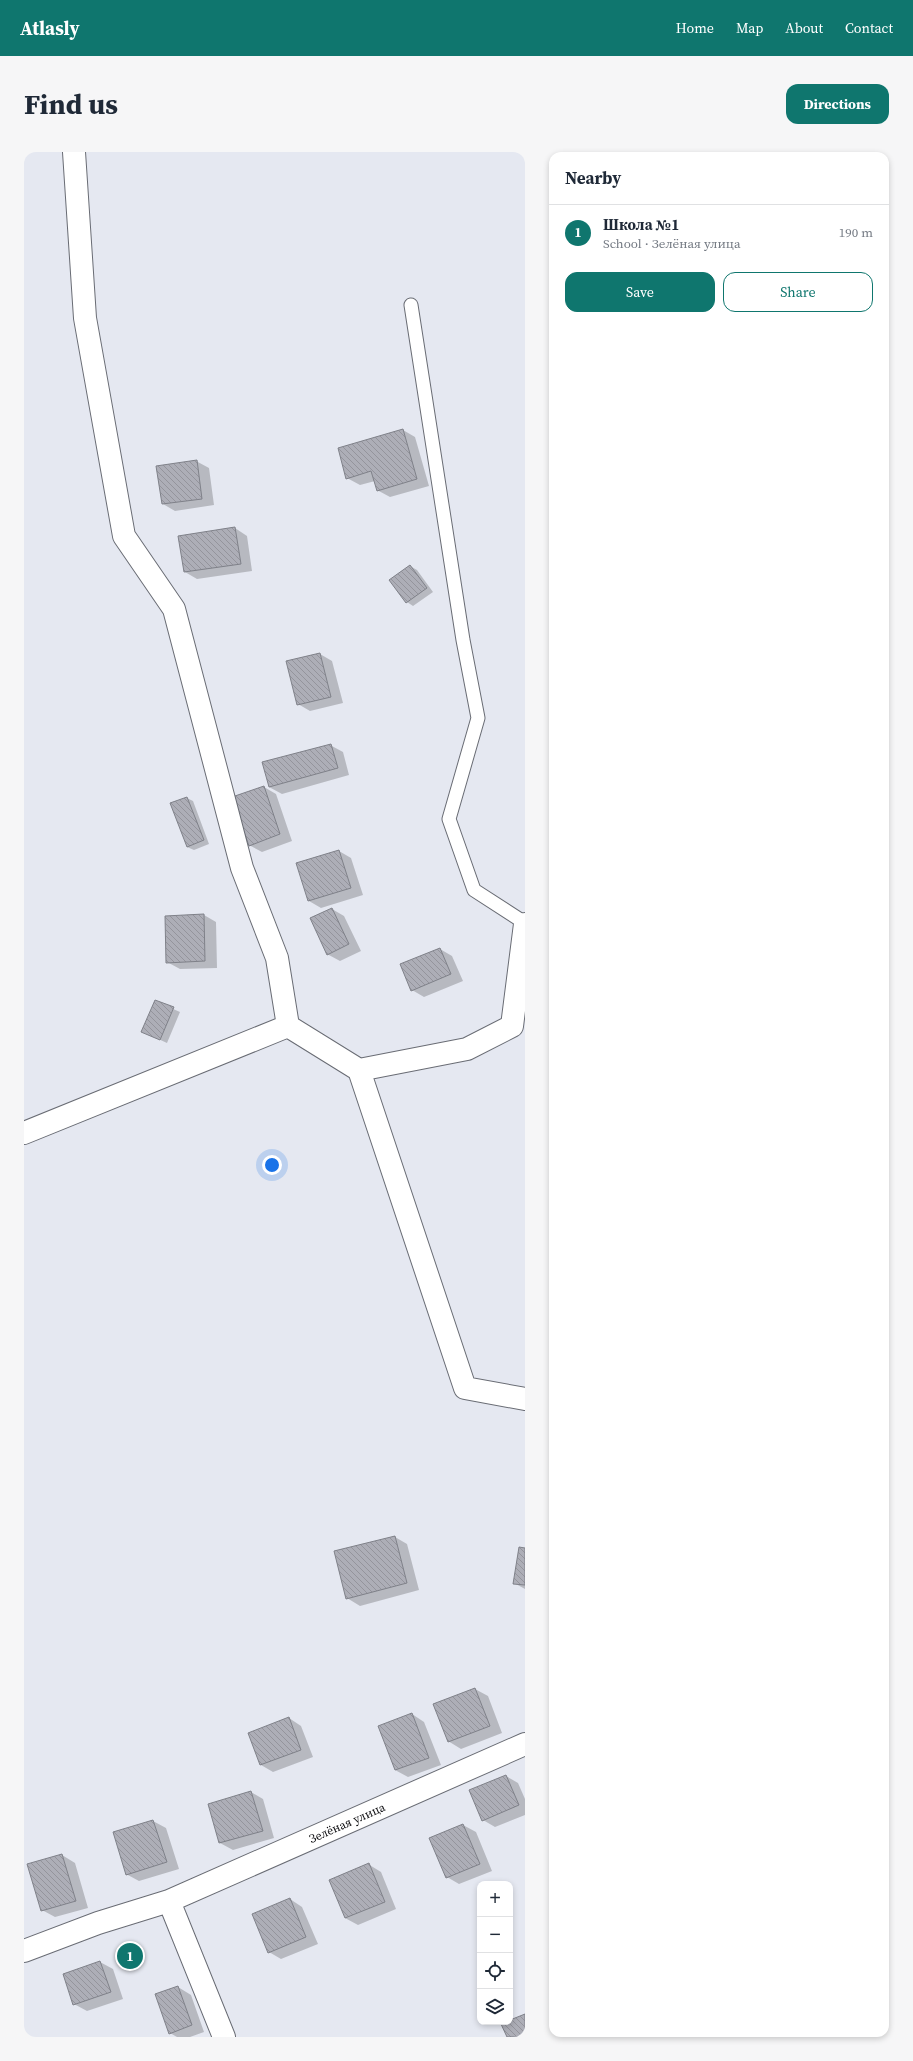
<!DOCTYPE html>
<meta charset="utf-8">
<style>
:root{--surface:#fff;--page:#f6f6f7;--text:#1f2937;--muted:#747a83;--line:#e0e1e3;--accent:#0f766e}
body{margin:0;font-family:"Source Serif 4",serif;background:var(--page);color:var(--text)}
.controls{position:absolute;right:12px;bottom:12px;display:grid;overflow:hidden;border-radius:8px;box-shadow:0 2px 6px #0003}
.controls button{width:36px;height:36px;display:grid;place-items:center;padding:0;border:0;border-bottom:1px solid var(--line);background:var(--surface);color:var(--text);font:20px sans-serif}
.you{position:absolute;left:248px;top:1013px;width:14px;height:14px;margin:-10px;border:3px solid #fff;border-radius:50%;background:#1a73e8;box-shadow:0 0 0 6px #1a73e833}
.badge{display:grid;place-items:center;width:26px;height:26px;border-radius:50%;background:var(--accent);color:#fff;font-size:13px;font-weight:700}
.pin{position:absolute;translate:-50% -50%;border:2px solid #fff;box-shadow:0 1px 4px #0006}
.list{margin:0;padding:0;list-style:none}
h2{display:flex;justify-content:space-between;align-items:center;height:52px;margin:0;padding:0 16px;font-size:17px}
h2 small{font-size:13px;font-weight:400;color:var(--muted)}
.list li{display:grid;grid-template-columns:26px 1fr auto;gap:12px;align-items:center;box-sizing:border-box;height:56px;padding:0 16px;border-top:1px solid var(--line)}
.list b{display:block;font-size:15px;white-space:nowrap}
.list p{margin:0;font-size:13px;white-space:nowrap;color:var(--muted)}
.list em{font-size:13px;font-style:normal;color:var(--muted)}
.actions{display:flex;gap:8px;padding:12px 16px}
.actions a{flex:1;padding:9px 0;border:1px solid var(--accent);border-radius:12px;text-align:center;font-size:14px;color:var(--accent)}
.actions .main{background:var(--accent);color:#fff}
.icon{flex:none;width:22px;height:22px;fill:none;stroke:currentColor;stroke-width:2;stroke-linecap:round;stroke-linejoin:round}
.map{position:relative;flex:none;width:501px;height:1885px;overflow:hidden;border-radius:12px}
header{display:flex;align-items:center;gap:24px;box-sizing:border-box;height:56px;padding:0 20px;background:var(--accent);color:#fff}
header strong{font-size:19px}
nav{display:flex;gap:22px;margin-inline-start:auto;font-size:14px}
.intro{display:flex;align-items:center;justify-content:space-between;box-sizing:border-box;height:96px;padding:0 24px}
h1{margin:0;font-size:28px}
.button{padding:10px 18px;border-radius:12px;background:var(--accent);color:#fff;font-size:14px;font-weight:700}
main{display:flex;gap:24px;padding:0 24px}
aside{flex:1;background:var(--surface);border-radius:12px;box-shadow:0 2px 6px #0003}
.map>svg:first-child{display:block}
</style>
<header>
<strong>Atlasly</strong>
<nav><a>Home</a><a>Map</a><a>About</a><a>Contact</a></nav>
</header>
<div class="intro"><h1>Find us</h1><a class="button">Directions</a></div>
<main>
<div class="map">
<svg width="501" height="1885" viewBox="0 0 501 1885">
<defs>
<pattern id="building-back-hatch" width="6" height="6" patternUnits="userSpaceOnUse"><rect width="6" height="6" fill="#adaeb7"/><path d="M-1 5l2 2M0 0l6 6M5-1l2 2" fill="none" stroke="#94949c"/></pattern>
</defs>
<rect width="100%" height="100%" fill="#e5e8f1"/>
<path fill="#0003" d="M 379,278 L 391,285 L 405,334 L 366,345 L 353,338 L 351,329 L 336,333 L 323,326 Z
M 172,309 L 185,316 L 190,353 L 151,359 L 139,352 Z
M 211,376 L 223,384 L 228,419 L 173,427 L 161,420 Z
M 386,414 L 393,418 L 409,440 L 389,454 L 383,450 Z
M 296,502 L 308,509 L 319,551 L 286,559 L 274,552 Z
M 306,593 L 319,600 L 325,623 L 258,642 L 245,635 Z
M 240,635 L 252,642 L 268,689 L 238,700 L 225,693 Z
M 163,646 L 169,649 L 185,692 L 170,698 L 163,695 Z
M 315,699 L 327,706 L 339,743 L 297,756 L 285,749 Z
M 308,757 L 320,764 L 337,799 L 316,809 L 303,802 Z
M 180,763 L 192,770 L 193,816 L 156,817 L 143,810 Z
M 416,797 L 428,804 L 439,829 L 400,845 L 388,838 Z
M 131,849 L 156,860 L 143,891 L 119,880 Z
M 371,1385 L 383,1392 L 395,1438 L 336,1454 L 323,1446 Z
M 501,1397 L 501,1437 L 490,1431 Z
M 451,1537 L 464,1544 L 478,1581 L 437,1597 L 424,1589 Z
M 388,1562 L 400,1570 L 417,1613 L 384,1625 L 371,1618 Z
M 265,1566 L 277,1574 L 289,1605 L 249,1620 L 237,1613 Z
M 482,1624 L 494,1631 L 501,1647 L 501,1663 L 471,1675 L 459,1668 Z
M 227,1640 L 239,1647 L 250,1686 L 209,1698 L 196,1691 L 185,1653 Z
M 129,1669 L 142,1676 L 155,1717 L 115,1729 L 102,1722 L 90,1680 Z
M 439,1673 L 452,1680 L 468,1719 L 435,1732 L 423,1725 Z
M 38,1703 L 51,1711 L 64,1756 L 31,1765 L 18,1758 Z
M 344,1712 L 357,1720 L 372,1757 L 334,1773 L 321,1766 Z
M 266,1747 L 278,1755 L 294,1792 L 257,1807 L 245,1800 Z
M 76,1810 L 89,1817 L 99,1847 L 63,1859 L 50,1852 Z
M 154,1835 L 167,1843 L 180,1880 L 166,1885 L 153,1885 L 146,1881 Z"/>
<path fill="url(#building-back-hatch)" stroke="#7f8189" d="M 379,277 L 393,327 L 353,339 L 347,319 L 322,327 L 314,296 Z
M 173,308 L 178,347 L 138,352 L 132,314 Z
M 211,375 L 217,412 L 160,420 L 154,384 Z
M 386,413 L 403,436 L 382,451 L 365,428 Z
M 296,501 L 307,545 L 273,553 L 262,509 Z
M 307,592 L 314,616 L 245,635 L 238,610 Z
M 240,634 L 256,682 L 225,694 L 208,645 Z
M 163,645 L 180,688 L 163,695 L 146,651 Z
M 315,698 L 327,736 L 284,749 L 272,711 Z
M 308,756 L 325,792 L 303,803 L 286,766 Z
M 180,762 L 181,809 L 142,811 L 141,764 Z
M 416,796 L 427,822 L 387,839 L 376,812 Z
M 131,848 L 150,855 L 136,888 L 117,880 Z
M 371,1384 L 383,1431 L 322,1447 L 310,1399 Z
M 495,1395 L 501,1396 L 501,1433 L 489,1432 Z
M 451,1536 L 466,1574 L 424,1590 L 409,1552 Z
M 388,1561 L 405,1606 L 371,1618 L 354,1574 Z
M 265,1565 L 277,1598 L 236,1613 L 224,1581 Z
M 482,1623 L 495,1653 L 458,1669 L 445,1638 Z
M 227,1639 L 239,1679 L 195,1691 L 184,1652 Z
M 129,1668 L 143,1710 L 102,1723 L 89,1680 Z
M 439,1672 L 456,1712 L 422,1726 L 405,1686 Z
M 38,1702 L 52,1749 L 17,1759 L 3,1712 Z
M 345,1711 L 361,1750 L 321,1766 L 305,1728 Z
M 266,1746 L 282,1785 L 244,1801 L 228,1762 Z
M 76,1809 L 87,1840 L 49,1853 L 39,1822 Z
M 154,1834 L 168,1873 L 145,1882 L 131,1842 Z
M 501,1862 L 501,1885 L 483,1885 L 477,1872 L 486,1870 L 486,1868 Z"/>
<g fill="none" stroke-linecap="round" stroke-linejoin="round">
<defs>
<path id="lane" d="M 387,153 L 439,488 L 454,566 L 425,667 L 450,738 L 501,771"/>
<path id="street" d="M 50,0 L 61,166 L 100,384 L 150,457 L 218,716 L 253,806 L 264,874
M 335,918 L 443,897 L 488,874 L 501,772
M 0,981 L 264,874 L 335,918 L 441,1236 L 501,1247
M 145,1749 L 501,1592
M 0,1799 L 74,1771 L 145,1749 L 200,1885"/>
</defs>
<use href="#lane" stroke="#696c74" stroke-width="15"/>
<use href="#street" stroke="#696c74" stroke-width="24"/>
<use href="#lane" stroke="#fff" stroke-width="13"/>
<use href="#street" stroke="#fff" stroke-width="22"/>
</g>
<g text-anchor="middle" stroke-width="3" stroke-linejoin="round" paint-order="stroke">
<g font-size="12" fill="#0b0b0e" stroke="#fff">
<text transform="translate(323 1671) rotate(-24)" y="4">Зелёная улица</text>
</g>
</g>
</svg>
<div class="controls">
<button>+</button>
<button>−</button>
<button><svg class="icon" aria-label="locate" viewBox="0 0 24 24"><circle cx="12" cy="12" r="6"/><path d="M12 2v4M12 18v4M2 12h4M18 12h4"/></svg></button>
<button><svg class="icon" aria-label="layers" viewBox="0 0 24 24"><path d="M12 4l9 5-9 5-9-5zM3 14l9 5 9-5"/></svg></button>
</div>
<div class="you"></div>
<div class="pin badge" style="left:106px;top:1804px">1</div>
</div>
<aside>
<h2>Nearby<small></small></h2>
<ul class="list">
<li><span class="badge">1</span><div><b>Школа №1</b><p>School · Зелёная улица</p></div><em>190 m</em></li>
</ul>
<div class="actions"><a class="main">Save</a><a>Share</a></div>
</aside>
</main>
